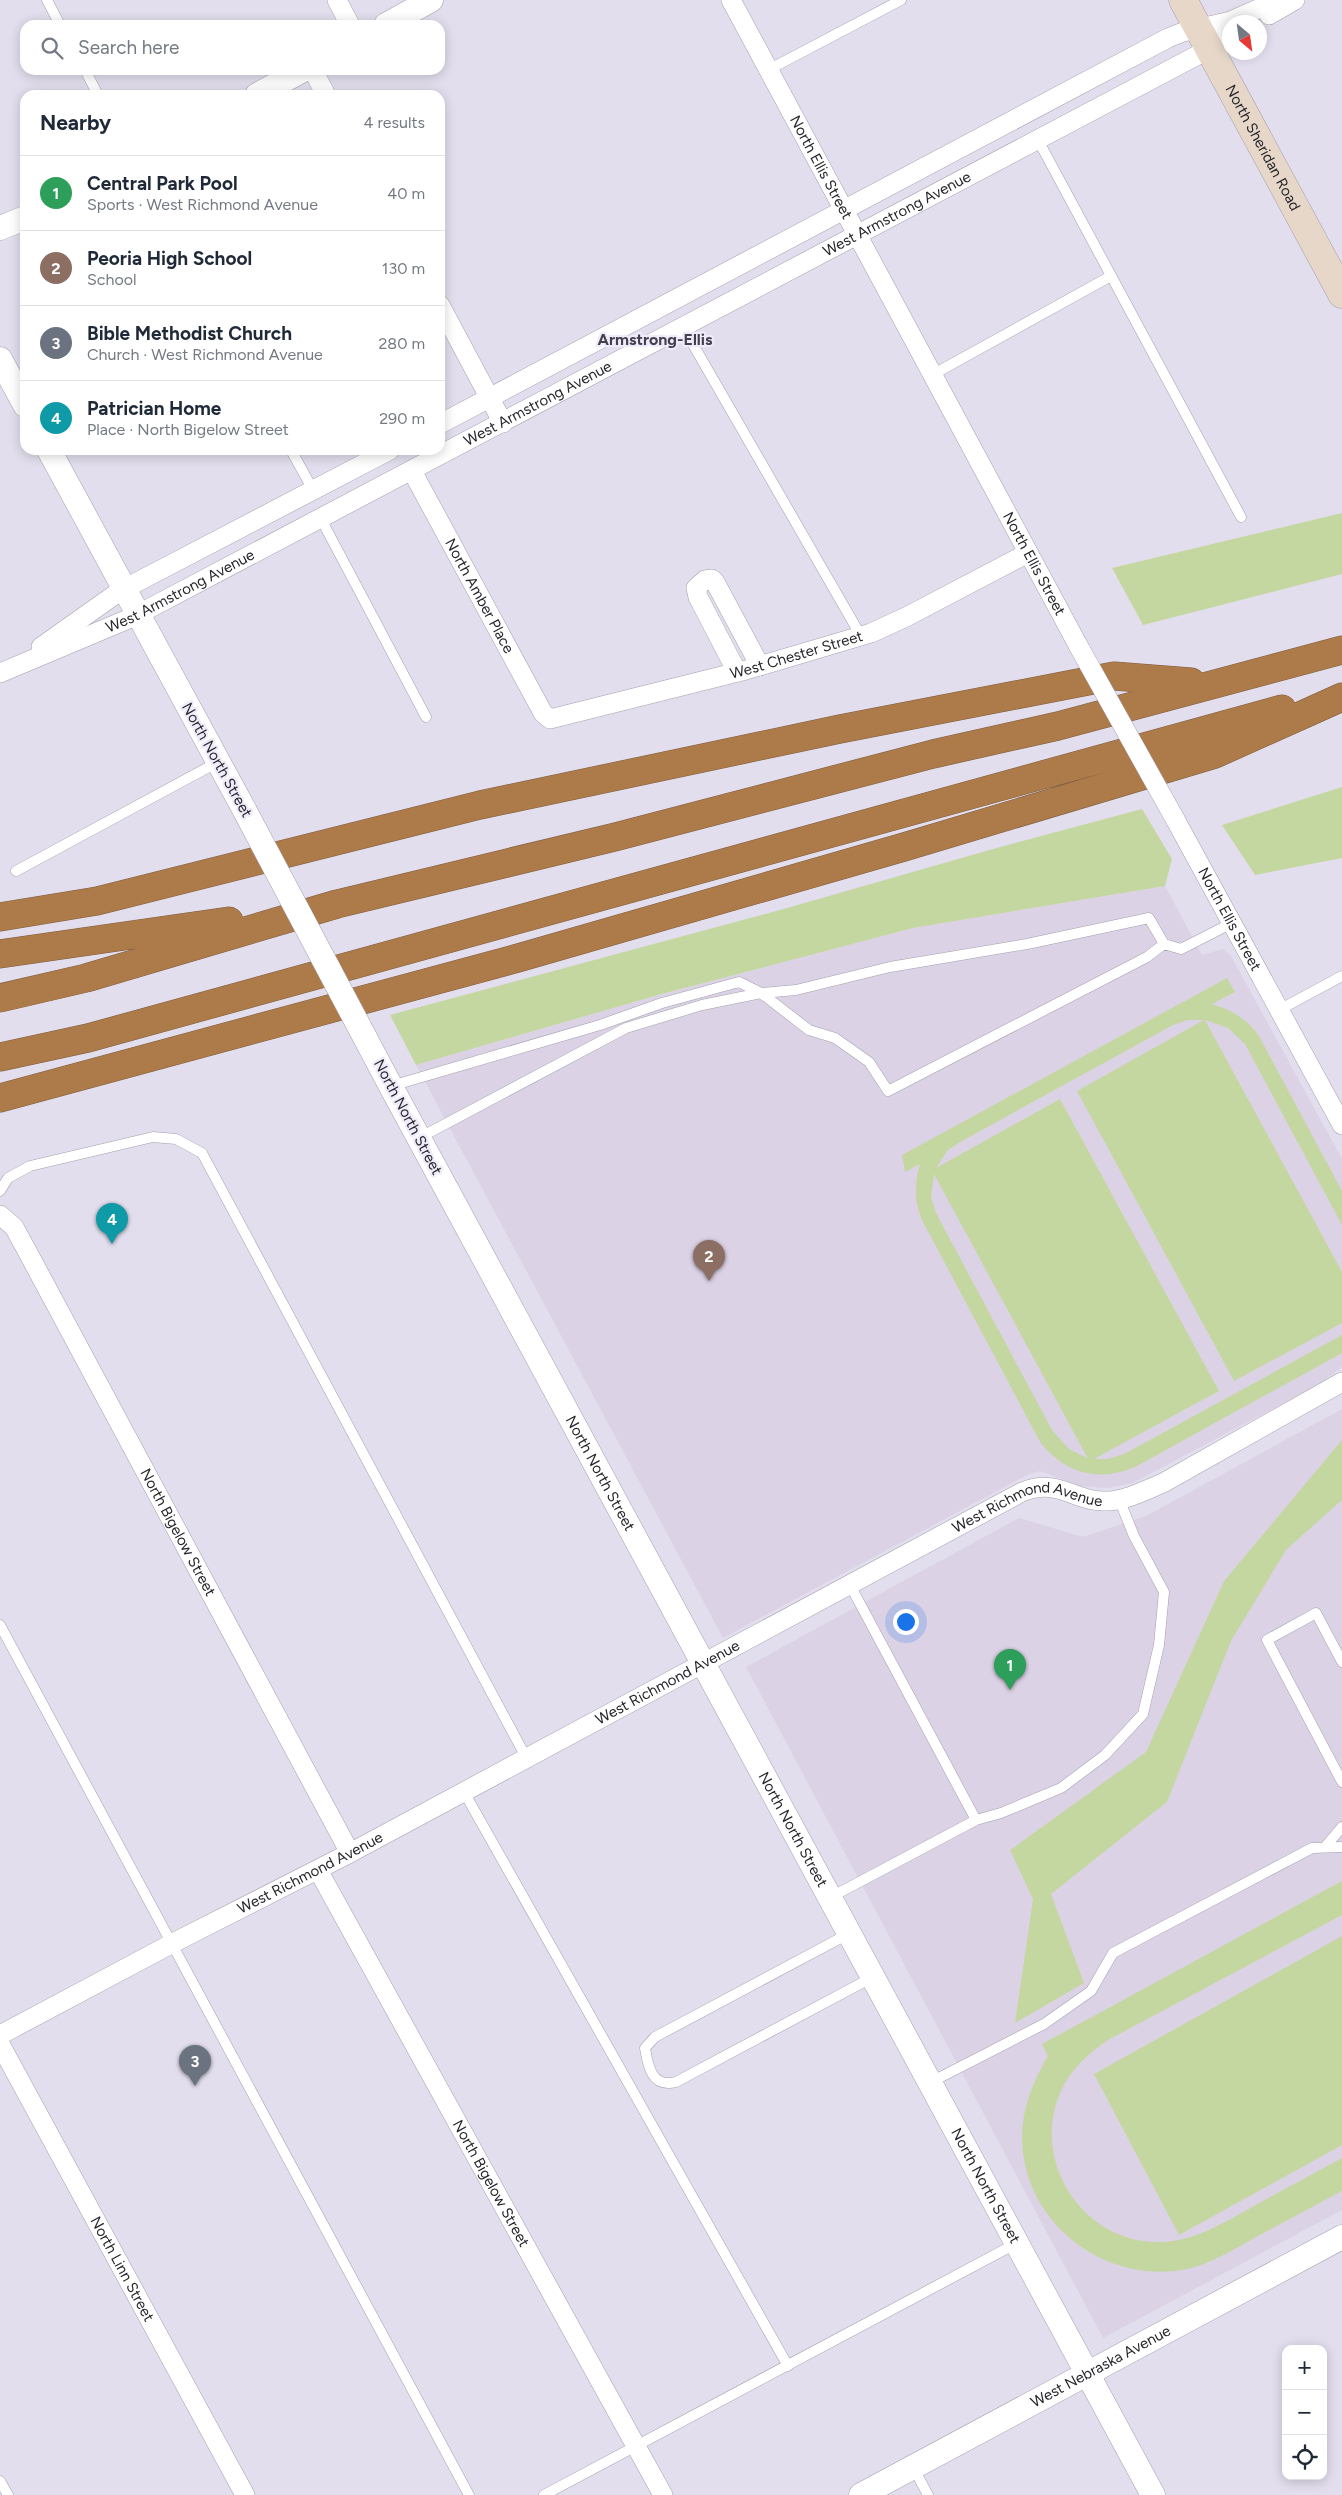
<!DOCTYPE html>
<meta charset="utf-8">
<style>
:root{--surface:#fff;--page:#f6f6f7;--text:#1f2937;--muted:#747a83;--line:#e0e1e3;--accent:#0f766e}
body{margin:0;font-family:Figtree,sans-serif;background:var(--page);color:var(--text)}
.controls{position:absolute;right:15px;bottom:15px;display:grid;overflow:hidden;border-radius:10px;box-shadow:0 2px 12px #0003}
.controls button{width:45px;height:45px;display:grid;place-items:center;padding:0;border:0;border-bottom:1px solid var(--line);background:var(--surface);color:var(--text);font:25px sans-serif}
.compass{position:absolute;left:1222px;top:15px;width:45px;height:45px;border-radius:50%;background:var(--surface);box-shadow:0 2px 12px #0003;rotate:151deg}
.you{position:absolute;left:905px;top:1621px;width:18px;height:18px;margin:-12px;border:4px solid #fff;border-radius:50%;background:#1a73e8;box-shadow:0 0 0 8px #1a73e833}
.badge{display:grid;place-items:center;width:32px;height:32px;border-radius:50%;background:var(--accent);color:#fff;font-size:16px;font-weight:700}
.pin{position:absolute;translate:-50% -41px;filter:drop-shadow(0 1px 2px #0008)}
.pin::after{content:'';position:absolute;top:26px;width:18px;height:15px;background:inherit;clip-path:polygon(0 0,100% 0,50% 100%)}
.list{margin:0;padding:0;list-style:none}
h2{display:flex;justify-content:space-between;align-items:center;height:65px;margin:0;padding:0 20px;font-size:21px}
h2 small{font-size:16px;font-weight:400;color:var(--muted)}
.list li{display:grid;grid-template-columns:32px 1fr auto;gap:15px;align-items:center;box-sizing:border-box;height:75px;padding:0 20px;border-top:1px solid var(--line)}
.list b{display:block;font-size:19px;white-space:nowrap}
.list p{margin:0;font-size:16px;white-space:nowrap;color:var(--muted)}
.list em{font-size:16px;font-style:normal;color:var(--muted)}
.icon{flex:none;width:28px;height:28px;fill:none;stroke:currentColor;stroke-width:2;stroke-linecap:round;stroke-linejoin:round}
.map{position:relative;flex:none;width:1342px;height:2495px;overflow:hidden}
.search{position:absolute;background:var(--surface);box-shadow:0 2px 12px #0003;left:20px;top:20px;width:425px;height:55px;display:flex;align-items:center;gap:12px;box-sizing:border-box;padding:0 18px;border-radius:15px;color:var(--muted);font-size:19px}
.panel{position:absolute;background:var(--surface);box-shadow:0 2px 12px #0003;left:20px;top:90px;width:425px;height:365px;border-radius:15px}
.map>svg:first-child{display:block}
</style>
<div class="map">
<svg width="1342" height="2495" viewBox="0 0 1342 2495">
<rect width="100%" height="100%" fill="#e2deed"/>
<path fill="#dcd2e6" d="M 1165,886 L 1202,955 L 1223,949 L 1231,956 L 1342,1159 L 1342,1367 L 1321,1383 L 1133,1483 L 1108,1488 L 1080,1486 L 1040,1471 L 1025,1476 L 723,1638 L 416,1065 L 658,995 L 913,928 Z
M 1342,1409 L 1342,2210 L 1103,2338 L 746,1667 L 1019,1518 L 1083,1537 L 1146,1516 Z"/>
<path fill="#c5d7a0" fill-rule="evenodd" d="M 1342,513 L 1342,574 L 1143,625 L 1112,568 Z
M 1342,787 L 1342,858 L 1255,875 L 1222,825 Z
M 1142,809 L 1172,859 L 1165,886 L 913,928 L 658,995 L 416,1065 L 390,1015 L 780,910 L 993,849 Z
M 1227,978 L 1235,992 L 1212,1004 C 1232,1010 1247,1019 1259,1036 L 1342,1191 L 1342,1225 L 1245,1044 L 1228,1028 L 1205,1020 L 1342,1272 L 1342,1323 L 1234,1381 L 1077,1091 L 1204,1020 L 1188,1020 L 1173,1025 L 962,1141 L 948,1150 L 936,1168 L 1060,1099 L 1219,1391 L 1094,1459 L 1108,1459 L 1124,1454 L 1342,1335 L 1342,1353 L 1137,1466 C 1100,1483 1065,1474 1040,1442 L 922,1220 C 914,1201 914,1184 920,1164 L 905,1172 L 902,1155 ZM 934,1174 L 1087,1457 L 1087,1458 L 1069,1449 L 1052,1430 L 936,1213 L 931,1197 Z
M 1342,1440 L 1342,1500 L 1286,1550 L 1231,1641 L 1167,1802 L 1051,1894 L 1084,1983 L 1015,2023 L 1033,1899 L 1010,1850 L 1146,1752 L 1224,1581 Z
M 1342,1881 L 1342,1915 L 1108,2040 C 1089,2053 1072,2068 1062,2089 C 1028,2159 1083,2245 1162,2242 C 1196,2241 1226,2221 1256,2205 C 1284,2189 1313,2174 1342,2158 L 1342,2191 C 1314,2206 1286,2221 1258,2236 C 1234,2249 1210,2265 1182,2270 C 1101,2283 1023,2221 1022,2138 C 1022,2108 1033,2081 1048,2056 L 1042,2044 Z
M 1342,1936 L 1342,2145 L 1179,2235 L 1094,2074 Z"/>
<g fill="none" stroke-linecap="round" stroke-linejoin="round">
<defs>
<path id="service" d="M 47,0 L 60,25
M 85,70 L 98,95
M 768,70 L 901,0
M 1038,140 L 1241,517
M 683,327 L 861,636
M 932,375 L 1111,276
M 291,450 L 313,490
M 321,519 L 426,717
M 16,871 L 218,762
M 1164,944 L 1181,949 L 1232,923
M 1279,1010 L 1342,976
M 391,1086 L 600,1025 L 662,1003 L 739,982 L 761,993 L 796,990 L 890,967 L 1027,944 L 1149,918 L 1164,944 L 1147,957 L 888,1091 L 869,1062 L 835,1038 L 809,1030 L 761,993 L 702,1005 L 626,1028 L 419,1138
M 0,1191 L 8,1178 L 30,1166 L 153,1137 L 176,1139 L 202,1153 L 527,1759
M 0,1625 L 469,2495
M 1342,1662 L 1316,1613 L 1267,1640 L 1342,1782
M 464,1792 L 788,2366
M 976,1820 L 1001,1813 L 1061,1788 L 1105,1755 L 1143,1714 L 1159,1645 L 1164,1592 L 1134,1536 L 1119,1499
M 1325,1847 L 1342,1827
M 831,1897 L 976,1820 L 850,1585
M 850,1933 L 655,2037 L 645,2048 C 648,2067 652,2088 676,2082 L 873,1977
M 931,2082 L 1044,2024 L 1091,1991 L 1113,1953 L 1312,1848 L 1342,1847
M 913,2467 L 928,2495
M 0,2481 L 8,2495
M 544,2495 L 1017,2243"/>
<g id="minor">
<path d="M 337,0 L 350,25"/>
<path id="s1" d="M 731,0 L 1079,647"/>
<path d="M 1269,15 L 1295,0"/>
<path d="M 313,70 L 326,95"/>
<path d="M 440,305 L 503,423"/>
<path d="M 440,424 L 1168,38 L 1183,32 L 1231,21 L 1278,0"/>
<path id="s2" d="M 412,471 L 543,713 L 550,719 L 746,670 L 871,633 L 906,617 L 1028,553"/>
<path d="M 41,647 L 120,591 L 390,450"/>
<path d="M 737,672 L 698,597 L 696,588 L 705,580 L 712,579 L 715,582 L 760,666"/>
<path id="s3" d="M 0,673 L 133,617 L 1230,38"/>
<path id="s4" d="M 1175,819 L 1342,1125"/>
<path id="s5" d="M 0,1215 L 14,1227 L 26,1249 L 350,1853"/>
<path id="s6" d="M 318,1870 L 663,2495"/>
<path id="s7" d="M 0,2035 L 171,1944 L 350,1853 L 1022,1492 C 1060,1477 1074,1503 1108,1501 C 1127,1500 1146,1490 1163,1483 L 1342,1382"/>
<path id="s8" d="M 0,2044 L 245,2495"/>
</g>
<g id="tertiary">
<path d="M 386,25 L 431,0"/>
<path d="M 257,95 L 303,70"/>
<path d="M 0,228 L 25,218"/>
<path d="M 0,359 L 25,405"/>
<path d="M 49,450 L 245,811"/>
<path id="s9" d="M 388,1081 L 1153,2495"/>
<path id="s10" d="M 861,2495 L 1342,2237"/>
</g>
<g id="secondary">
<path id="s11" d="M 1183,0 L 1342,294"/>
</g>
<path id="motorway" d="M 0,917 L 97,901 L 480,805 L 840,729 L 1114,676 L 1191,682
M 0,954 L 229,921
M 0,998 L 86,978 L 337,904 L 615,837 L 933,754 L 1058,726 L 1342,650
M 0,1057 L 88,1038 L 1282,709
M 0,1098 L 518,958 L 904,847 L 1215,754 L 1342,697"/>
</defs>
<use href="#service" stroke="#a39fad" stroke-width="11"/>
<use href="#minor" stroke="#a39fad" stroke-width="20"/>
<use href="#tertiary" stroke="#a39fad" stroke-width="25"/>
<use href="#secondary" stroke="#a39fad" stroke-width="29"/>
<use href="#motorway" stroke="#7e5d3f" stroke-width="29"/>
<use href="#service" stroke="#fff" stroke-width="10"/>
<use href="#minor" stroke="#fff" stroke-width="19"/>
<use href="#tertiary" stroke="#fff" stroke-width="24"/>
<use href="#secondary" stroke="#e6d7c9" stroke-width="28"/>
<use href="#motorway" stroke="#ad7a4a" stroke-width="28"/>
<defs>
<path id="minor-bridge" d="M 1079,647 L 1175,819"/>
<path id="tertiary-bridge" d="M 245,811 L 388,1081"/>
</defs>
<use href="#minor-bridge" stroke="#a39fad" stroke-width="20" stroke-linecap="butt"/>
<use href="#tertiary-bridge" stroke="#a39fad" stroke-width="25" stroke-linecap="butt"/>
<use href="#minor-bridge" stroke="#fff" stroke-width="19"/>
<use href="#tertiary-bridge" stroke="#fff" stroke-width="24"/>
</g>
<g text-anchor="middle" stroke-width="4.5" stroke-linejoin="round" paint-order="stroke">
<g font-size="15" fill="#27262b" stroke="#efebfa">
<text dy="5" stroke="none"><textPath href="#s11" startOffset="168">North Sheridan Road</textPath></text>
<text dy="5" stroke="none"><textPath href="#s1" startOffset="190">North Ellis Street</textPath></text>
<text dy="5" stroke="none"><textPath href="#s3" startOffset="1008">West Armstrong Avenue</textPath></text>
<text dy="5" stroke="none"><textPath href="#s3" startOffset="602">West Armstrong Avenue</textPath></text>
<text dy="5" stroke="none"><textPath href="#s1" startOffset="640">North Ellis Street</textPath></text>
<text dy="5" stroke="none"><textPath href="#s3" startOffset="198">West Armstrong Avenue</textPath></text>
<text dy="5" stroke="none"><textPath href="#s2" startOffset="142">North Amber Place</textPath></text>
<text dy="5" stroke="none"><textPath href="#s2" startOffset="539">West Chester Street</textPath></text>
<text transform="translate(217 760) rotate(61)" y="5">North North Street</text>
<text dy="5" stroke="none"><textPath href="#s4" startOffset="114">North Ellis Street</textPath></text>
<text transform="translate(408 1117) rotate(62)" y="5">North North Street</text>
<text dy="5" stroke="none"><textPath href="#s9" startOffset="446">North North Street</textPath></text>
<text dy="5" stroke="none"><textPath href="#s7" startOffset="1160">West Richmond Avenue</textPath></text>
<text dy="5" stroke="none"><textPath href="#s5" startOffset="365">North Bigelow Street</textPath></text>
<text dy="5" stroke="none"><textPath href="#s7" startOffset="755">West Richmond Avenue</textPath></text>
<text dy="5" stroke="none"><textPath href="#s9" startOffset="851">North North Street</textPath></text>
<text dy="5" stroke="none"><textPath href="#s7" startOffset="350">West Richmond Avenue</textPath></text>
<text dy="5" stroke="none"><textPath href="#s6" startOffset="358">North Bigelow Street</textPath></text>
<text dy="5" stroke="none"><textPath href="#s9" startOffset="1256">North North Street</textPath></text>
<text dy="5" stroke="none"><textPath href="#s8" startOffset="256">North Linn Street</textPath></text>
<text dy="5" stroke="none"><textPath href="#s10" startOffset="272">West Nebraska Avenue</textPath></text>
</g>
<g font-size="16" font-weight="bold" fill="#44414d" stroke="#efebfa">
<text x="655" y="345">Armstrong-Ellis</text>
</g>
</g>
</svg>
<div class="controls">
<button>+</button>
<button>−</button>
<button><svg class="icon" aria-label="locate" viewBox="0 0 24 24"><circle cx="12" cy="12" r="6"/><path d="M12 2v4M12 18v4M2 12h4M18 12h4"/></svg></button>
</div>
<svg class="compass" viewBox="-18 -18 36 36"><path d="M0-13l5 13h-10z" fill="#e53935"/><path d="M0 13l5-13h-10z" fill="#747a83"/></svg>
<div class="you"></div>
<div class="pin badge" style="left:1010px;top:1690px;background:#2e9e5b">1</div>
<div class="pin badge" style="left:709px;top:1281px;background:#8d6e63">2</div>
<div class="pin badge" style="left:195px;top:2086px;background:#6b7280">3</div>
<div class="pin badge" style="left:112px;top:1244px;background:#0f9aa8">4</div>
<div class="search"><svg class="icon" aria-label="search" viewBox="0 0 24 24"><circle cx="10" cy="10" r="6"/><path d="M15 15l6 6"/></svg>Search here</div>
<section class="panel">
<h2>Nearby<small>4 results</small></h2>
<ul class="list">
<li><span class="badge" style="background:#2e9e5b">1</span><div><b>Central Park Pool</b><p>Sports · West Richmond Avenue</p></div><em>40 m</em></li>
<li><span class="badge" style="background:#8d6e63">2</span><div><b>Peoria High School</b><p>School</p></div><em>130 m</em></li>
<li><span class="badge" style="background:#6b7280">3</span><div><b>Bible Methodist Church</b><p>Church · West Richmond Avenue</p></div><em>280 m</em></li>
<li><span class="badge" style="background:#0f9aa8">4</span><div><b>Patrician Home</b><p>Place · North Bigelow Street</p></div><em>290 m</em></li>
</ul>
</section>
</div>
